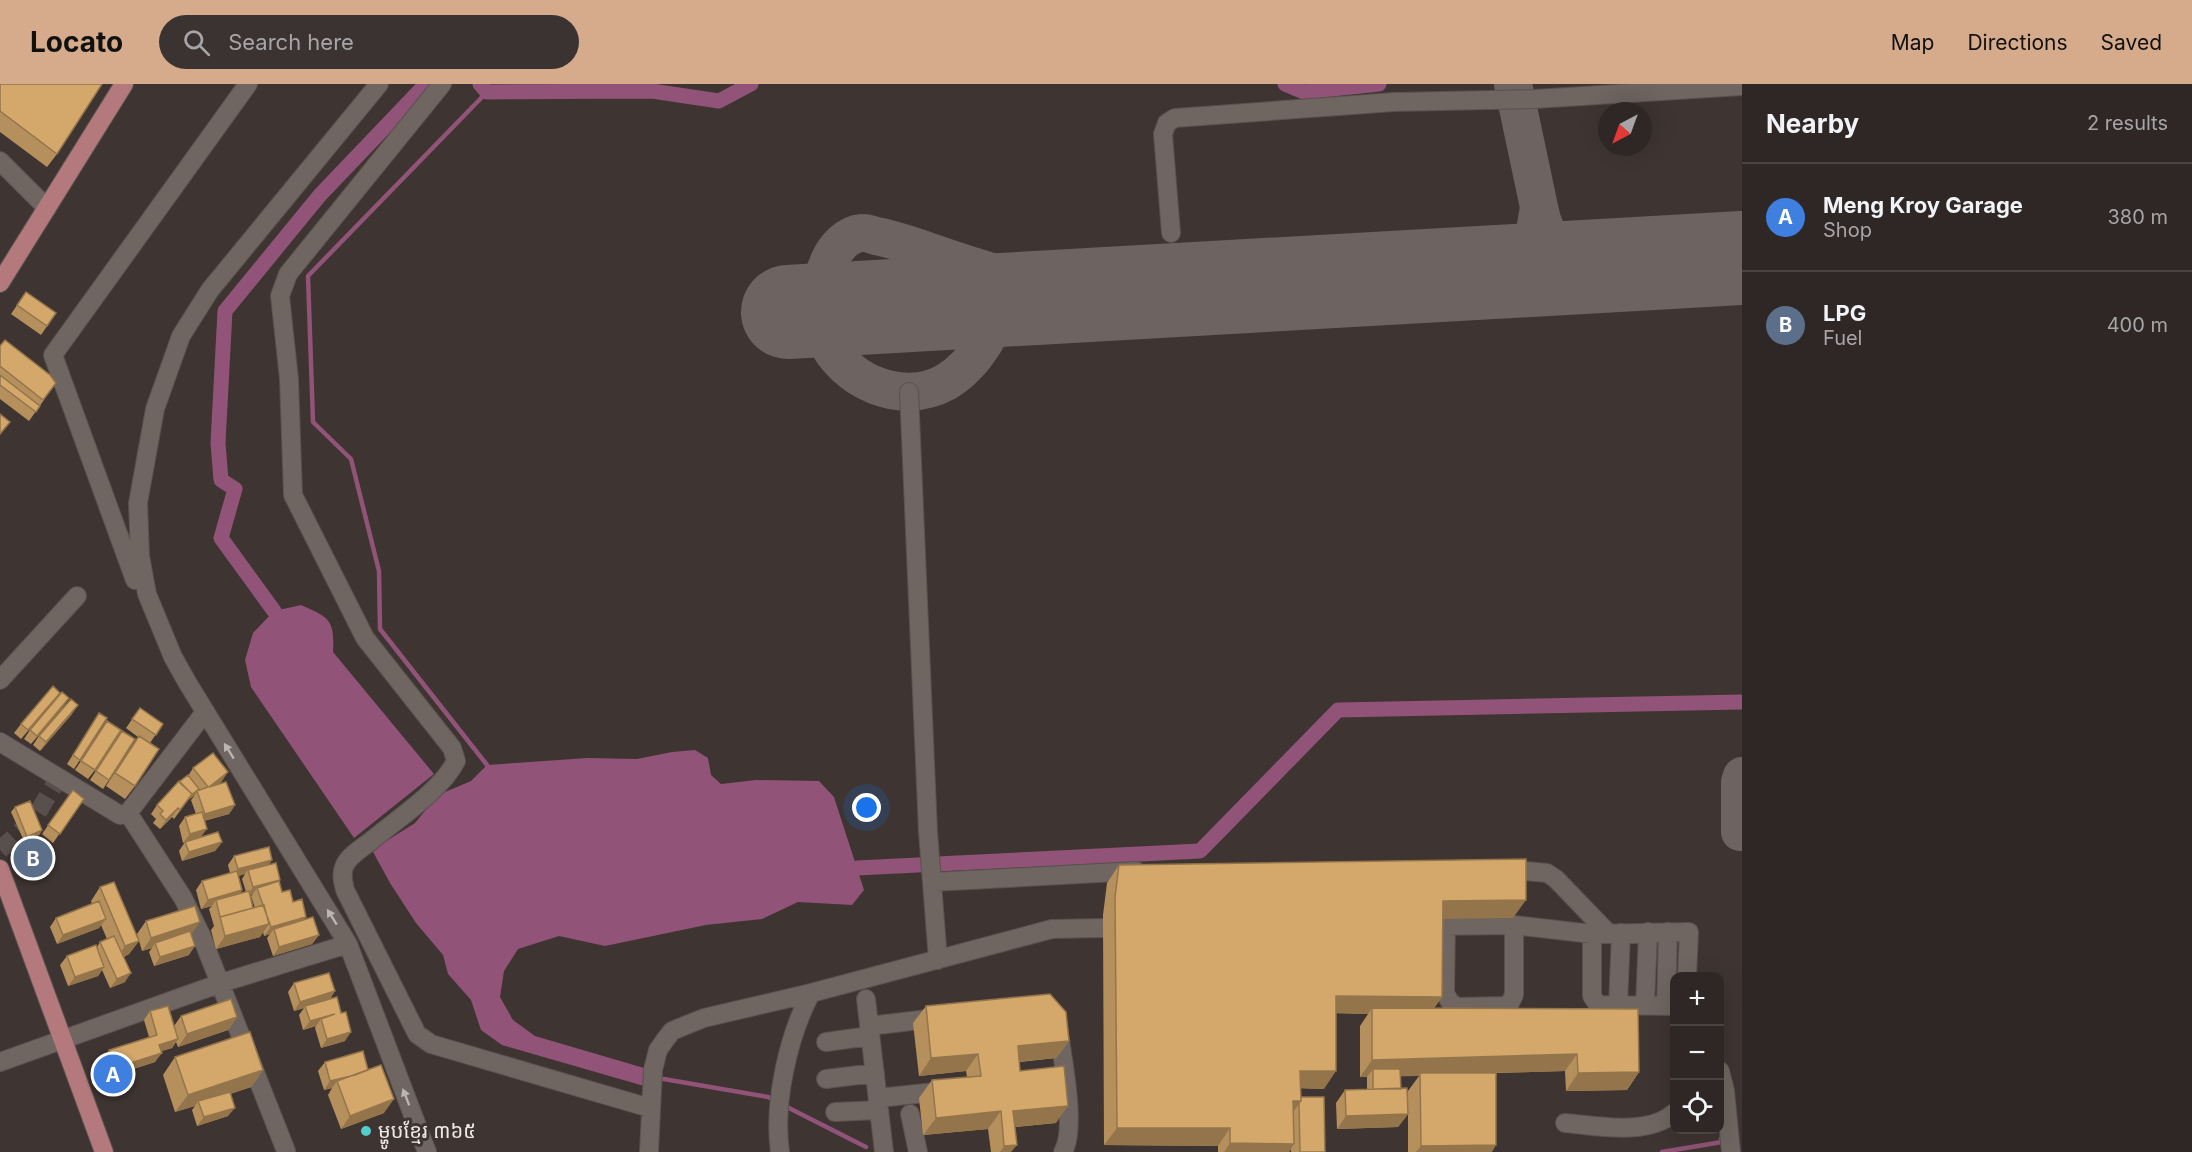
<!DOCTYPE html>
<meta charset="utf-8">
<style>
:root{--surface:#2e2725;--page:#3a3332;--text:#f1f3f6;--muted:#a7a5a7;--line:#494442;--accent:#d6ab8b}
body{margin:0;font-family:Inter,"Noto Sans Khmer",sans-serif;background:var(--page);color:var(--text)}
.controls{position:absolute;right:18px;bottom:18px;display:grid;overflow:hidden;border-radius:12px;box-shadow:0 6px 24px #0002}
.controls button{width:54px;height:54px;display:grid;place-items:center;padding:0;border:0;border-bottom:2px solid var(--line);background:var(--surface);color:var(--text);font:30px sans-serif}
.compass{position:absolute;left:1598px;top:18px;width:54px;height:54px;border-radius:50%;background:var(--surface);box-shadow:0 6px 24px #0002;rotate:221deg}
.you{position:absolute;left:867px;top:724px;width:21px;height:21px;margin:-15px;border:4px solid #fff;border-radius:50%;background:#1a73e8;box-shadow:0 0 0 9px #1a73e833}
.badge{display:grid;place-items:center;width:39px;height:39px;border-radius:50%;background:var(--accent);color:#fff;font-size:20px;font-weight:700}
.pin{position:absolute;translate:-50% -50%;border:3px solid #fff;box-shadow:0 2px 6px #0006}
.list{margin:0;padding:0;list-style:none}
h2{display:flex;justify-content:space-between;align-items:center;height:78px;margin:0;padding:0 24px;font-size:26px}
h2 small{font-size:20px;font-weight:400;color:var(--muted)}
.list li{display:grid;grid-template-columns:39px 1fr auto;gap:18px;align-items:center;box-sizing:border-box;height:108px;padding:0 24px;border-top:2px solid var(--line)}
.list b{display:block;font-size:22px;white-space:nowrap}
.list p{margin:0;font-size:20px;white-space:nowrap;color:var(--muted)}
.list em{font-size:20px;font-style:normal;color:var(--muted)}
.icon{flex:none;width:33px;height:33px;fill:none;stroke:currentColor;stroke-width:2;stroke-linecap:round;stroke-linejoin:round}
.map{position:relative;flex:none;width:1742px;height:1068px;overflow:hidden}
header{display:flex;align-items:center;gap:36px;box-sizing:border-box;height:84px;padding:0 30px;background:var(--accent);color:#111}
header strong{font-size:28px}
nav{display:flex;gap:33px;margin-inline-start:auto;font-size:21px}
.search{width:420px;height:54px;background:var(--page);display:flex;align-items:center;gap:15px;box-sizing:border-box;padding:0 21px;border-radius:33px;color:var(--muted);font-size:22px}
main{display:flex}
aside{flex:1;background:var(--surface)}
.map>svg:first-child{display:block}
</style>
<header>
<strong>Locato</strong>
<div class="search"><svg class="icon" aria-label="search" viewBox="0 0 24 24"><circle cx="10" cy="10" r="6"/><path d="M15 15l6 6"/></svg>Search here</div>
<nav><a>Map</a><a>Directions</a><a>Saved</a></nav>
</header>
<main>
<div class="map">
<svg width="1742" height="1068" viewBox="0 0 1742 1068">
<rect width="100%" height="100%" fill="#3e3431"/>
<path fill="#915377" d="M 301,521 C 329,533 335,536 333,568 L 434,690 L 354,754 L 251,603 L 245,576 L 253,549 L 274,527 Z
M 695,666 L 708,674 L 711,691 L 721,700 L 756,696 L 819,697 L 834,713 L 864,806 L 852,821 L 798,818 L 762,835 L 706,841 L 605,862 L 559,852 L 518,865 L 504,887 L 500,913 L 513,936 L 535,952 L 644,984 L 644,1002 L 502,961 L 481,946 L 471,916 L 448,890 L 443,871 L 416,839 L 390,799 L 372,766 L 415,739 L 438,711 L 471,697 L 487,681 L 587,674 L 637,675 L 672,668 Z"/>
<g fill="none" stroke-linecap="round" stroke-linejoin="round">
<path stroke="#915377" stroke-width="4.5" d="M 487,8 L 308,192 L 313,338 L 351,375 L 379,487 L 380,545 L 487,681
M 658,994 L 768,1013 L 776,1017
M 783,1021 L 866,1063
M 1662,1068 L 1722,1058 L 1721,1055"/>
<path stroke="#915377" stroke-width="15" d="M 480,0 L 487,8 L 652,7 L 719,17 L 751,0
M 1285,0 L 1304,8 L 1379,0
M 274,527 L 221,454 L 235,405 L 221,396 L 218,359 L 225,227 L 320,111 L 426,0
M 857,784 L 1200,767 L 1338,626 L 1742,618"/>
<path stroke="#6d6461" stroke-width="38" d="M 1539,123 C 1546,161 1565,177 1602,182
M 1486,189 L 1500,186 L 1523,168 L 1535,147 L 1539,123 L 1513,0
M 1056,213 L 999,237 C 991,243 989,251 984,259 C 974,275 961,289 946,298 C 901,323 843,297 824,252 C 814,228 819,200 829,177 C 835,164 847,150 862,149 C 866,148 872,151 876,152 C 897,156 916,163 936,170 C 981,186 1027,198 1072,212
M 1740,748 L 1740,698 L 1742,692"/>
<path stroke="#6d6461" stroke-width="94" d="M 788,228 L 1742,174"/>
<path stroke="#594f4c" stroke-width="18" stroke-dasharray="18 9" stroke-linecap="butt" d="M 0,766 L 34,735 L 58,695"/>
<defs>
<path id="minor" d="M 379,0 L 210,206 L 181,252 L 155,325 L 138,419 L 140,472 L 147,510 L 173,573 L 187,598 L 348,860 L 427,1068
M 442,0 L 288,190 L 280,212 L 289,295 L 293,411 L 365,554 L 452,664 L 456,677 C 441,707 397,735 371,757 C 362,764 348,772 344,783 C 341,791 343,798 345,806 L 417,950 L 431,960 L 650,1024
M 0,77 L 47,124
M 1171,149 L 1163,50 L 1167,39 L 1175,34 L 1394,18 L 1535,15 L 1742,2
M 909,308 L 928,748 L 938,876
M 135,496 L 53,271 L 248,0
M 0,596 L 77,512
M 0,658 L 120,731 L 128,729 L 205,628
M 128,729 L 183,814 L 201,851 L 286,1067
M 1503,785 L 1547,789 L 1556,795 L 1608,849
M 932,798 L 1136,787
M 1446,841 L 1445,909 L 1450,918 L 1457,923 L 1505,922 L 1510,919 L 1514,911 L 1514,841
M 1431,842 L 1514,841 L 1592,850 L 1689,848 L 1687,892
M 1592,850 L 1592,912 L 1598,921 L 1674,922
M 866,915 L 884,1068
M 1618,922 L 1621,849
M 1645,922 L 1648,848
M 1666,922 L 1668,848
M 869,942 L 937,934
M 1058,943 C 1062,971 1077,1045 1063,1068
M 826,958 L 870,952
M 0,978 L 221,899 L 348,860
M 1720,987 L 1725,1007 L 1731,1068
M 826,995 L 875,989
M 878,1014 L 945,1007
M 835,1028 L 879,1026
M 910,1030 L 918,1068
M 1565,1039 C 1597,1042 1648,1052 1674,1029
M 649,1068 L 653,986 L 658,966 L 665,956 L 672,947 L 684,942 L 704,934 L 811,909 L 1052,845 L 1103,844
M 780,1068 C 773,1020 788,952 811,909"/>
<path id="major" d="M 0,199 L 124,0
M 0,785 L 104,1068"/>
</defs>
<use href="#minor" stroke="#59514e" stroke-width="20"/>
<use href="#major" stroke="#59514e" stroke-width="20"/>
<use href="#minor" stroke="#6f6561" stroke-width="18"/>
<use href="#major" stroke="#b3797d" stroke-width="18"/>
</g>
<path fill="#b6905c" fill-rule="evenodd" d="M 0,0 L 57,70 L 47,83 L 0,48 Z
M 26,208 L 56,229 L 41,251 L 11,230 Z
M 0,262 L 56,299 L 29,337 L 0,315 Z
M 54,617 L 21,655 L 14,649 L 21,640 Z
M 63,623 L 31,660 L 24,655 L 30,646 Z
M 140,624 L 163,640 L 150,659 L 135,702 L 125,715 L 106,702 L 138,653 L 126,644 Z
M 99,629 L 80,676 L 74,685 L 67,680 Z
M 72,630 L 40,667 L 33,661 L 39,652 Z
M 101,646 L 95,686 L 88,695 L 75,686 Z
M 116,656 L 109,696 L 103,705 L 90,696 Z
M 193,684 L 222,697 L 217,701 L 235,721 L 229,730 L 204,737 L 201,753 L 222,758 L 215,767 L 182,777 L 179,767 L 185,758 L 183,759 L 179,742 L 185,733 L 196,730 L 191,716 L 195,711 L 188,716 L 174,735 L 172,733 L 160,745 L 153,739 L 156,735 L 151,730 L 157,721 L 188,692 Z
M 73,706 L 84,715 L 53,759 L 42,750 Z
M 15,723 L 42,746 L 39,751 L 24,757 L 11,728 Z
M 234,772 L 269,780 L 279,798 L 282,808 L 293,818 L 304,836 L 319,851 L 312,860 L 273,872 L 267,854 L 270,850 L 264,852 L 263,848 L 260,853 L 216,865 L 211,846 L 214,842 L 209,825 L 212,822 L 201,825 L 196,806 L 202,797 L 230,789 L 228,781 ZM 245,790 L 242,795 L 246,808 L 240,810 L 242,806 L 238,792 ZM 253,810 L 251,812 L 255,824 L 253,824 L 250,811 Z
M 1119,781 L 1513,834 L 1443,834 L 1442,913 L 1434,924 L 1639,988 L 1627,1006 L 1566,1007 L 1565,987 L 1496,989 L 1492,1068 L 1408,1068 L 1408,1007 L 1419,992 L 1401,992 L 1401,1005 L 1408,1030 L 1398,1043 L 1337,1045 L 1336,1019 L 1345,1006 L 1367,1005 L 1367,993 L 1360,993 L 1360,942 L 1368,930 L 1336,929 L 1324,1005 L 1300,1004 L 1301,1013 L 1325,1068 L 1291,1068 L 1291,1065 L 1289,1068 L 1218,1068 L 1218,1062 L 1104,1061 L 1103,831 L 1107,799 Z
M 100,803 L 139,857 L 129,870 L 124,873 L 125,898 L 110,904 L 102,886 L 98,892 L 68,902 L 60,881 L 67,872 L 97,863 L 100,858 L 107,855 L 101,841 L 99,844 L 57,860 L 50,843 L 56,834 L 92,820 L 91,817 Z
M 146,837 L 191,851 L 189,871 L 154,882 L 149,868 L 152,864 L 142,867 L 137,850 Z
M 294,899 L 335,907 L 330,915 L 345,957 L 321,964 L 315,944 L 316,942 L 303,946 L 299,931 L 304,924 L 294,927 L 288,908 Z
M 926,922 L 1069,957 L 1056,974 L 1020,978 L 1020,987 L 1056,1039 L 1015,1043 L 1011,1068 L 991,1068 L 988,1045 L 923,1051 L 919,1014 L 932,996 L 967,993 L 966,987 L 919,992 L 913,939 Z
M 150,927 L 174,942 L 181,932 L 237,933 L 228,946 L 178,963 L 176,958 L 172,964 L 161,967 L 155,978 L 109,993 L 103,975 L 109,966 L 149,953 L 144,936 Z
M 175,973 L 263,986 L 251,1003 L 230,1010 L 228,1032 L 197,1042 L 192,1026 L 195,1022 L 175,1028 L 163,991 Z
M 325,978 L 368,986 L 384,1029 L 341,1045 L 328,1011 L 332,1004 L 324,1006 L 318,987 Z"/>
<path fill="#94754b" d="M 60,609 L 54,617 L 21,655 L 28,646 Z
M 69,614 L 63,623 L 31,660 L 37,652 Z
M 78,621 L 72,630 L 40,667 L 46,658 Z
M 228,688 L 222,697 L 202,712 L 209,703 Z
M 199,705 L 195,711 L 188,716 L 174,735 L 192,711 Z
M 235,721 L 229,730 L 199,738 L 205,730 Z
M 178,724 L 172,733 L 160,745 L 166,736 Z
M 207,745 L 200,754 L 183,759 L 190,750 Z
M 42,746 L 39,751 L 24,757 L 27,753 Z
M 222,758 L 215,767 L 182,777 L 189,768 Z
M 272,776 L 266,785 L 248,786 L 245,790 L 231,794 L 238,785 Z
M 280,796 L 274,804 L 257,804 L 253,810 L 247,812 L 253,803 Z
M 242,806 L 236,815 L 216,816 L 212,822 L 201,825 L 208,816 Z
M 1526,816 L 1513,834 L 1430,835 L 1443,817 Z
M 306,833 L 300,841 L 274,845 L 270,850 L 264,852 L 271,843 Z
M 106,835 L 99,844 L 57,860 L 63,851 Z
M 200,838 L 191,851 L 155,859 L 152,864 L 142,867 L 151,854 Z
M 269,840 L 260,853 L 216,865 L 225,852 Z
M 319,851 L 312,860 L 273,872 L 279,863 Z
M 139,857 L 129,870 L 115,876 L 125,862 Z
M 195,862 L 189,871 L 154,882 L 160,873 Z
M 104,883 L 98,892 L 68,902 L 75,893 Z
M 131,889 L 125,898 L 110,904 L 117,895 Z
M 335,907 L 329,916 L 305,922 L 304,924 L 294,927 L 300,918 Z
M 1336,912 L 1442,913 L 1430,930 L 1372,924 L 1368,930 L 1324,929 Z
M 335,930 L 321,935 L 316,942 L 303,946 L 310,937 Z
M 237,933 L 228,946 L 178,963 L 187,950 Z
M 351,948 L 345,957 L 321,964 L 327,955 Z
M 178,955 L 172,964 L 153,970 L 159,961 Z
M 1069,957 L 1056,974 L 1005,979 L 1018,962 Z
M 162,969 L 155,978 L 109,993 L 115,984 Z
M 978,970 L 966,987 L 919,992 L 931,974 Z
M 1577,970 L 1565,987 L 1420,991 L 1420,989 L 1419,992 L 1373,993 L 1373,985 L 1367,993 L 1360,993 L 1372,976 Z
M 263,986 L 251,1003 L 199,1020 L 198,1017 L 195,1022 L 175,1028 L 188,1011 Z
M 368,987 L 337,997 L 332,1004 L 324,1006 L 330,997 Z
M 1300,987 L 1336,987 L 1324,1005 L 1287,1004 Z
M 1639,988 L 1627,1006 L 1566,1007 L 1578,989 Z
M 394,1015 L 384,1029 L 341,1045 L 350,1032 Z
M 1293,1017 L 1301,1017 L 1289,1034 Z
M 1068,1022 L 1056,1039 L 1003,1044 L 1013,1027 Z
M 235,1024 L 228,1032 L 197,1042 L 204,1033 Z
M 1001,1027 L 988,1045 L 923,1051 L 936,1034 Z
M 1408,1030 L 1398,1043 L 1337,1045 L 1346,1032 Z
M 1117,1044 L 1230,1044 L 1218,1062 L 1104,1061 Z
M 1230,1059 L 1294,1060 L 1289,1068 L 1224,1068 Z
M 1017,1061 L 1011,1068 L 1000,1068 L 1004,1062 Z
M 1496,1061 L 1492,1068 L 1416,1068 L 1421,1062 Z"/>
<path fill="#d4a76b" stroke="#94754b" stroke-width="1.5" d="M 0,0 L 102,0 L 57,70 L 0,27 Z
M 26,208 L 56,229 L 47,242 L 17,221 Z
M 5,256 L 50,291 L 56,299 L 43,316 L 0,282 L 0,262 Z
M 0,291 L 40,322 L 36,328 L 0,301 Z
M 0,330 L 10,338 L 0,350 Z
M 53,602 L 60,609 L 28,646 L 21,640 Z
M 62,608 L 69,614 L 37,652 L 30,646 Z
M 71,615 L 78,621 L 46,658 L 39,652 Z
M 140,624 L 163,640 L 156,651 L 132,635 Z
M 99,629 L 107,634 L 80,676 L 73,671 Z
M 107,637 L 121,646 L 95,686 L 81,677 Z
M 122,647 L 135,655 L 109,696 L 96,687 Z
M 139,652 L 159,665 L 135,702 L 115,689 Z
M 213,669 L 228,688 L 209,703 L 226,698 L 235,721 L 205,730 L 197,707 L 208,703 L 193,684 Z
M 188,691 L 199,705 L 191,711 L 192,710 L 179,698 Z
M 179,697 L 192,710 L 180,726 L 178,724 L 166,736 L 160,730 L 163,727 L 157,721 Z
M 73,706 L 84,715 L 60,750 L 48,741 Z
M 30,717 L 42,746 L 27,753 L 15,723 Z
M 202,728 L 207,745 L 190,750 L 185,733 Z
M 218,748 L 222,758 L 189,768 L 185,758 Z
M 269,763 L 272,776 L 238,785 L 234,772 Z
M 1526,775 L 1526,816 L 1443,817 L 1442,913 L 1336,912 L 1336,987 L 1300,987 L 1301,1017 L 1293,1017 L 1294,1060 L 1230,1059 L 1230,1044 L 1117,1044 L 1115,813 L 1119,781 Z
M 276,779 L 280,796 L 253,803 L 248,786 Z
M 237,787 L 242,806 L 208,816 L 202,797 Z
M 279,797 L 282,808 L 290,806 L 293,818 L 302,815 L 306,833 L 271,843 L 257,804 Z
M 114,798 L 139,857 L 125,862 L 100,803 Z
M 249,807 L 253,824 L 220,833 L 216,816 Z
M 99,817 L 106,835 L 63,851 L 56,834 Z
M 264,821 L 269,840 L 225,852 L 220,833 Z
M 195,822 L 200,838 L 151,854 L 146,837 Z
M 313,833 L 319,851 L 279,863 L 274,845 Z
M 190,847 L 195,862 L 160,873 L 155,859 Z
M 114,852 L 131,889 L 117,895 L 100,858 Z
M 96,861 L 104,883 L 75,893 L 67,872 Z
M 329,889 L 335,907 L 300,918 L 294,899 Z
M 1050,910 L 1066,928 L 1069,957 L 1018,962 L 1020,987 L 1064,982 L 1068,1022 L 1013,1027 L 1017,1061 L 1004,1062 L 1001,1027 L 936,1034 L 932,996 L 981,992 L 978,970 L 931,974 L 926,922 Z
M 337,913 L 341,929 L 346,928 L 351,948 L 327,955 L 321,935 L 335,930 L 310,937 L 305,922 Z
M 231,915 L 237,933 L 187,950 L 181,932 Z
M 168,922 L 178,955 L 159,961 L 162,969 L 115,984 L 109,966 L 157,951 L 150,927 Z
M 1372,924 L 1638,925 L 1639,988 L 1578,989 L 1577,970 L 1372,976 Z
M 250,948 L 263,986 L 188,1011 L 175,973 Z
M 363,967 L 368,986 L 355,991 L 330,997 L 325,978 Z
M 381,981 L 394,1015 L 350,1032 L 337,997 Z
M 1373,985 L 1400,985 L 1401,1005 L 1373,1005 Z
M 1420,989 L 1496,989 L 1496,1061 L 1421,1062 Z
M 1407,1004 L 1408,1030 L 1346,1032 L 1345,1006 Z
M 230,1008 L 235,1024 L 204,1033 L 198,1017 Z
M 1301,1013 L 1324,1013 L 1325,1068 L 1300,1068 L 1299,1019 L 1301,1017 Z"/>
<defs><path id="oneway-solid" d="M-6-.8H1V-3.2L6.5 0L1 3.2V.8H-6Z" transform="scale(1.5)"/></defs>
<g fill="#bcb4b1">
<use href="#oneway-solid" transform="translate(229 667) rotate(-122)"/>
<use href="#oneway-solid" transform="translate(332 833) rotate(-122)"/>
<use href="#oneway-solid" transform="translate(406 1013) rotate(-111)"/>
</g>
<circle fill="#53cdca" stroke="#3e3431" stroke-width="2" cx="366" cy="1047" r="6"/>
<g text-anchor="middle" stroke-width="6" stroke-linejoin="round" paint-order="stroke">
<g font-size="20" fill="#efe9e6" stroke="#3e3431" text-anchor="start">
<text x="378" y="1054">ម្ហូបខ្មែរ ៣៦៥</text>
</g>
</g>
</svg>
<div class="controls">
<button>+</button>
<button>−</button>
<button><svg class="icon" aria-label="locate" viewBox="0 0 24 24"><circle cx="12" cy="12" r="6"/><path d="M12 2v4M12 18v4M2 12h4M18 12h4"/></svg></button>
</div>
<svg class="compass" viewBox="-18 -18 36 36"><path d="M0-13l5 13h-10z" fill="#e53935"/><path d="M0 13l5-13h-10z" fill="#a7a5a7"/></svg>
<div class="you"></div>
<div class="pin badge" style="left:113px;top:990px;background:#3f7fe0">A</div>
<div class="pin badge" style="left:33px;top:774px;background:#5c6f8a">B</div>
</div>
<aside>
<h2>Nearby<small>2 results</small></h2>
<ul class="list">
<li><span class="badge" style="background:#3f7fe0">A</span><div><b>Meng Kroy Garage</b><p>Shop</p></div><em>380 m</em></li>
<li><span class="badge" style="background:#5c6f8a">B</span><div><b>LPG</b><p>Fuel</p></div><em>400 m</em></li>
</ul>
</aside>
</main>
